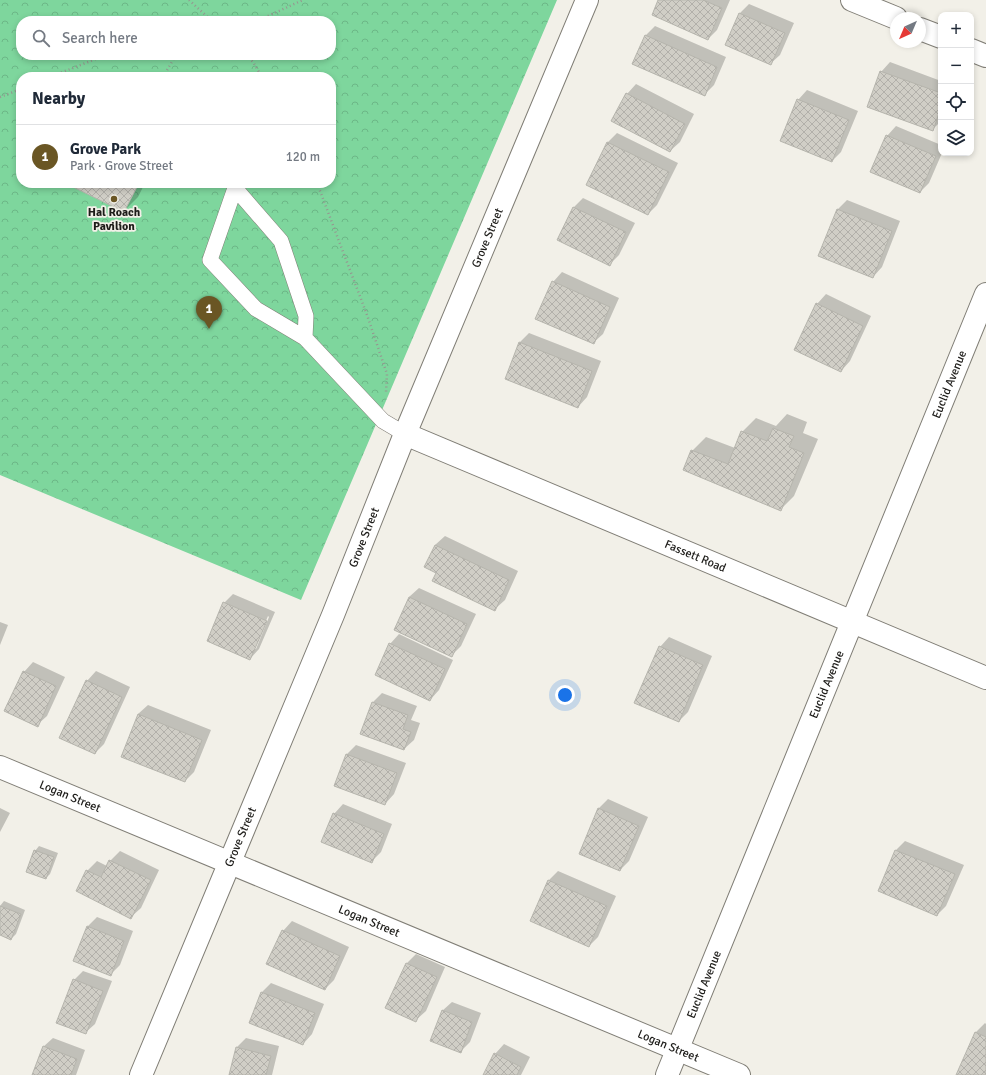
<!DOCTYPE html>
<meta charset="utf-8">
<style>
:root{--surface:#fff;--page:#f6f6f7;--text:#1f2937;--muted:#747a83;--line:#e0e1e3;--accent:#6a5624}
body{margin:0;font-family:Signika,sans-serif;background:var(--page);color:var(--text)}
.controls{position:absolute;right:12px;top:12px;display:grid;overflow:hidden;border-radius:8px;box-shadow:0 2px 6px #0003}
.controls button{width:36px;height:36px;display:grid;place-items:center;padding:0;border:0;border-bottom:1px solid var(--line);background:var(--surface);color:var(--text);font:20px sans-serif}
.compass{position:absolute;left:890px;top:12px;width:36px;height:36px;border-radius:50%;background:var(--surface);box-shadow:0 2px 6px #0003;rotate:224deg}
.you{position:absolute;left:565px;top:695px;width:14px;height:14px;margin:-10px;border:3px solid #fff;border-radius:50%;background:#1a73e8;box-shadow:0 0 0 6px #1a73e833}
.badge{display:grid;place-items:center;width:26px;height:26px;border-radius:50%;background:var(--accent);color:#fff;font-size:13px;font-weight:700}
.pin{position:absolute;translate:-50% -33px;filter:drop-shadow(0 1px 2px #0008)}
.pin::after{content:'';position:absolute;top:21px;width:14px;height:12px;background:inherit;clip-path:polygon(0 0,100% 0,50% 100%)}
.list{margin:0;padding:0;list-style:none}
h2{display:flex;justify-content:space-between;align-items:center;height:52px;margin:0;padding:0 16px;font-size:17px}
h2 small{font-size:13px;font-weight:400;color:var(--muted)}
.list li{display:grid;grid-template-columns:26px 1fr auto;gap:12px;align-items:center;box-sizing:border-box;height:64px;padding:0 16px;border-top:1px solid var(--line)}
.list b{display:block;font-size:15px;white-space:nowrap}
.list p{margin:0;font-size:13px;white-space:nowrap;color:var(--muted)}
.list em{font-size:13px;font-style:normal;color:var(--muted)}
.icon{flex:none;width:22px;height:22px;fill:none;stroke:currentColor;stroke-width:2;stroke-linecap:round;stroke-linejoin:round}
.map{position:relative;flex:none;width:986px;height:1075px;overflow:hidden}
.search{position:absolute;background:var(--surface);box-shadow:0 2px 6px #0003;left:16px;top:16px;width:320px;height:44px;display:flex;align-items:center;gap:10px;box-sizing:border-box;padding:0 14px;border-radius:16px;color:var(--muted);font-size:15px}
.panel{position:absolute;background:var(--surface);box-shadow:0 2px 6px #0003;left:16px;top:72px;width:320px;height:116px;border-radius:16px}
.map>svg:first-child{display:block}
</style>
<div class="map">
<svg width="986" height="1075" viewBox="0 0 986 1075">
<defs>
<pattern id="park-crowns" width="20" height="18" patternUnits="userSpaceOnUse"><rect width="20" height="18" fill="#7ed69d"/><path d="M2 6a3 3 0 1 1 6 0M12 15a3 3 0 1 1 6 0" fill="none" stroke="#6cb787"/></pattern>
<pattern id="building-cross-hatch" width="8" height="8" patternUnits="userSpaceOnUse"><rect width="8" height="8" fill="#d0cec6"/><path d="M0 0l8 8M0 8l8-8" fill="none" stroke="#b2b0aa"/></pattern>
</defs>
<rect width="100%" height="100%" fill="#f2f0e8"/>
<path fill="url(#park-crowns)" fill-rule="evenodd" d="M 0,0 L 557,0 L 301,600 L 0,475 ZM 21,21 L 331,21 L 331,55 L 21,55 ZM 21,77 L 331,77 L 331,183 L 21,183 Z"/>
<path fill="#0003" fill-rule="evenodd" d="M 660,0 L 730,0 L 717,30 L 708,39 Z
M 749,4 L 794,23 L 780,55 L 770,64 L 726,45 L 740,13 Z
M 655,26 L 726,57 L 714,85 L 704,95 L 645,36 Z
M 890,62 L 941,81 L 941,121 L 932,130 L 881,72 Z
M 636,84 L 694,114 L 680,142 L 670,151 L 627,94 Z
M 807,90 L 858,111 L 841,152 L 832,161 L 798,100 Z
M 896,126 L 941,145 L 942,153 L 929,183 L 920,192 L 887,136 Z
M 617,133 L 678,163 L 657,205 L 648,214 L 587,184 L 608,142 Z
M 74,183 L 145,183 L 138,197 L 124,211 Z
M 583,198 L 635,223 L 619,255 L 610,264 L 558,239 L 574,207 Z
M 847,200 L 900,221 L 882,267 L 873,277 L 837,210 Z
M 562,272 L 619,298 L 603,334 L 593,343 L 553,282 Z
M 826,294 L 871,316 L 850,361 L 841,371 L 817,304 Z
M 529,333 L 601,361 L 587,397 L 578,407 L 520,342 Z
M 787,414 L 807,422 L 803,433 L 818,439 L 794,496 L 780,510 L 692,451 L 706,437 L 735,448 L 742,432 L 756,418 L 776,426 Z
M 445,536 L 518,571 L 505,600 L 495,609 L 437,573 L 435,545 Z
M 419,588 L 476,614 L 461,646 L 452,655 L 409,597 Z
M 233,594 L 275,612 L 259,649 L 250,659 L 224,603 ZM 268,616 L 269,617 L 256,649 L 254,649 Z
M 0,622 L 8,625 L 0,645 Z
M 399,634 L 453,660 L 439,690 L 430,700 L 390,644 Z
M 669,637 L 712,656 L 688,712 L 679,721 L 660,647 Z
M 33,662 L 65,677 L 47,716 L 37,725 L 24,672 Z
M 96,671 L 130,687 L 104,744 L 95,753 L 87,681 Z
M 382,693 L 417,706 L 411,720 L 420,723 L 414,740 L 404,749 L 373,702 Z
M 148,705 L 211,730 L 194,772 L 185,781 L 138,714 Z
M 356,745 L 406,763 L 394,794 L 385,804 L 335,785 L 347,754 Z
M 608,799 L 648,817 L 629,861 L 620,870 L 598,809 Z
M 343,804 L 392,824 L 381,852 L 371,862 L 334,814 Z
M 0,808 L 10,813 L 0,832 Z
M 905,841 L 964,865 L 946,906 L 937,915 L 879,891 L 896,850 Z
M 39,846 L 58,853 L 50,874 L 46,878 L 35,851 Z
M 120,851 L 159,870 L 141,908 L 131,917 L 87,871 L 97,861 L 107,866 L 110,861 Z
M 558,871 L 616,896 L 598,937 L 589,946 L 549,880 Z
M 4,901 L 25,910 L 16,934 L 11,939 L 0,934 L 0,906 Z
M 97,917 L 133,931 L 120,965 L 110,975 L 88,926 Z
M 292,921 L 349,947 L 334,980 L 325,989 L 283,931 Z
M 416,954 L 445,967 L 426,1011 L 416,1020 L 387,1007 L 407,963 Z
M 83,971 L 112,981 L 95,1024 L 85,1033 L 74,980 Z
M 271,983 L 324,1004 L 312,1034 L 303,1044 L 250,1023 L 262,992 Z
M 452,1002 L 481,1013 L 470,1042 L 460,1052 L 442,1011 Z
M 985,1023 L 986,1024 L 986,1075 L 958,1075 L 975,1033 Z
M 53,1038 L 85,1050 L 76,1075 L 33,1075 L 43,1047 Z
M 246,1038 L 279,1046 L 272,1075 L 230,1075 L 237,1047 Z
M 504,1044 L 530,1057 L 521,1075 L 484,1075 L 495,1054 Z"/>
<path fill="url(#building-cross-hatch)" stroke="#b6b5ad" d="M 658,0 L 703,0 L 722,8 L 708,40 L 652,15 Z
M 739,13 L 785,33 L 771,65 L 725,45 Z
M 645,35 L 717,67 L 705,96 L 632,64 Z
M 880,71 L 941,93 L 941,107 L 933,131 L 867,107 Z
M 626,93 L 685,124 L 670,152 L 611,121 Z
M 797,99 L 849,120 L 832,162 L 780,141 Z
M 886,135 L 936,156 L 920,193 L 870,172 Z
M 607,142 L 669,172 L 648,215 L 586,185 Z
M 73,183 L 139,183 L 124,212 L 71,186 Z
M 573,207 L 626,232 L 610,266 L 557,240 Z
M 837,209 L 892,231 L 873,278 L 818,256 Z
M 552,281 L 610,307 L 594,344 L 535,319 Z
M 816,303 L 863,326 L 841,372 L 794,350 Z
M 519,342 L 592,371 L 578,408 L 505,379 Z
M 773,428 L 794,436 L 789,447 L 804,453 L 781,511 L 683,470 L 691,450 L 728,464 L 741,431 L 767,441 Z
M 435,545 L 509,580 L 495,611 L 432,581 L 436,573 L 424,567 Z
M 409,597 L 467,624 L 452,657 L 394,630 Z
M 223,602 L 267,621 L 250,660 L 207,641 Z
M 389,643 L 445,669 L 430,701 L 375,675 Z
M 659,646 L 703,665 L 679,722 L 634,703 Z
M 23,671 L 56,686 L 38,727 L 4,711 Z
M 86,680 L 122,697 L 95,754 L 59,738 Z
M 372,702 L 408,715 L 403,729 L 411,732 L 404,750 L 360,734 Z
M 138,714 L 202,740 L 185,782 L 121,757 Z
M 346,754 L 397,773 L 385,805 L 334,786 Z
M 598,808 L 639,826 L 620,871 L 579,854 Z
M 333,813 L 384,834 L 372,863 L 321,842 Z
M 34,850 L 54,857 L 46,879 L 26,872 Z
M 895,850 L 955,874 L 937,916 L 878,891 Z
M 109,860 L 151,880 L 131,919 L 76,891 L 86,870 L 101,877 Z
M 548,880 L 607,906 L 589,947 L 530,921 Z
M 0,906 L 21,914 L 11,940 L 0,935 Z
M 87,926 L 124,941 L 111,976 L 73,961 Z
M 282,930 L 340,956 L 325,990 L 266,964 Z
M 406,963 L 437,977 L 416,1022 L 385,1008 Z
M 73,979 L 103,991 L 86,1034 L 56,1023 Z
M 261,992 L 315,1013 L 303,1045 L 249,1023 Z
M 442,1010 L 472,1022 L 461,1053 L 430,1041 Z
M 975,1032 L 986,1037 L 986,1075 L 956,1075 Z
M 43,1046 L 77,1059 L 71,1075 L 32,1075 Z
M 236,1047 L 271,1056 L 266,1075 L 229,1075 Z
M 494,1053 L 521,1067 L 517,1075 L 483,1075 Z"/>
<g fill="none" stroke-linecap="round" stroke-linejoin="round">
<defs>
<path id="lane" d="M 305,338 L 256,309 L 210,260 L 235,188 L 281,241 L 306,316 L 305,338 L 383,421 L 405,434"/>
<g id="street">
<path d="M 852,0 L 896,18"/>
<path d="M 920,29 L 941,37"/>
<path d="M 971,50 L 986,56"/>
<path id="s1" d="M 405,434 L 986,678"/>
<path id="s2" d="M 0,767 L 739,1075"/>
<path id="s3" d="M 141,1075 L 333,615 L 405,434 L 587,0"/>
<path id="s4" d="M 667,1075 L 986,294"/>
</g>
</defs>
<use href="#lane" stroke="#807e76" stroke-width="16"/>
<use href="#street" stroke="#807e76" stroke-width="24"/>
<path stroke="#979590" stroke-width="2.5" stroke-dasharray="1 3" stroke-linecap="butt" d="M 189,0 L 212,21
M 257,21 L 303,0
M 246,55 L 253,62 L 262,77
M 50,77 L 106,55
M 163,77 L 176,55
M 0,97 L 21,89
M 317,183 L 367,315 L 387,374 L 386,392"/>
<use href="#lane" stroke="#fff" stroke-width="15"/>
<use href="#street" stroke="#fff" stroke-width="22"/>
</g>
<circle fill="#6a5624" stroke="#f2f0e8" stroke-width="1.5" cx="114" cy="199" r="4"/>
<g text-anchor="middle" stroke-width="3.5" stroke-linejoin="round" paint-order="stroke">
<g font-size="12" font-weight="bold" fill="#1d1c19" stroke="#f2f0e8">
<text x="114" y="216">Hal Roach<tspan x="114" dy="14">Pavilion</tspan></text>
</g>
<g font-size="12" fill="#1d1c19" stroke="#f2f0e8">
<text dy="4" stroke="none"><textPath href="#s3" startOffset="906">Grove Street</textPath></text>
<text dy="4" stroke="none"><textPath href="#s4" startOffset="746">Euclid Avenue</textPath></text>
<text dy="4" stroke="none"><textPath href="#s3" startOffset="582">Grove Street</textPath></text>
<text dy="4" stroke="none"><textPath href="#s1" startOffset="315">Fassett Road</textPath></text>
<text dy="4" stroke="none"><textPath href="#s4" startOffset="422">Euclid Avenue</textPath></text>
<text dy="4" stroke="none"><textPath href="#s2" startOffset="76">Logan Street</textPath></text>
<text dy="4" stroke="none"><textPath href="#s3" startOffset="258">Grove Street</textPath></text>
<text dy="4" stroke="none"><textPath href="#s2" startOffset="400">Logan Street</textPath></text>
<text dy="4" stroke="none"><textPath href="#s4" startOffset="98">Euclid Avenue</textPath></text>
<text dy="4" stroke="none"><textPath href="#s2" startOffset="724">Logan Street</textPath></text>
</g>
</g>
</svg>
<div class="controls">
<button>+</button>
<button>−</button>
<button><svg class="icon" aria-label="locate" viewBox="0 0 24 24"><circle cx="12" cy="12" r="6"/><path d="M12 2v4M12 18v4M2 12h4M18 12h4"/></svg></button>
<button><svg class="icon" aria-label="layers" viewBox="0 0 24 24"><path d="M12 4l9 5-9 5-9-5zM3 14l9 5 9-5"/></svg></button>
</div>
<svg class="compass" viewBox="-18 -18 36 36"><path d="M0-13l5 13h-10z" fill="#e53935"/><path d="M0 13l5-13h-10z" fill="#747a83"/></svg>
<div class="you"></div>
<div class="pin badge" style="left:209px;top:329px">1</div>
<div class="search"><svg class="icon" aria-label="search" viewBox="0 0 24 24"><circle cx="10" cy="10" r="6"/><path d="M15 15l6 6"/></svg>Search here</div>
<section class="panel">
<h2>Nearby<small></small></h2>
<ul class="list">
<li><span class="badge">1</span><div><b>Grove Park</b><p>Park · Grove Street</p></div><em>120 m</em></li>
</ul>
</section>
</div>
